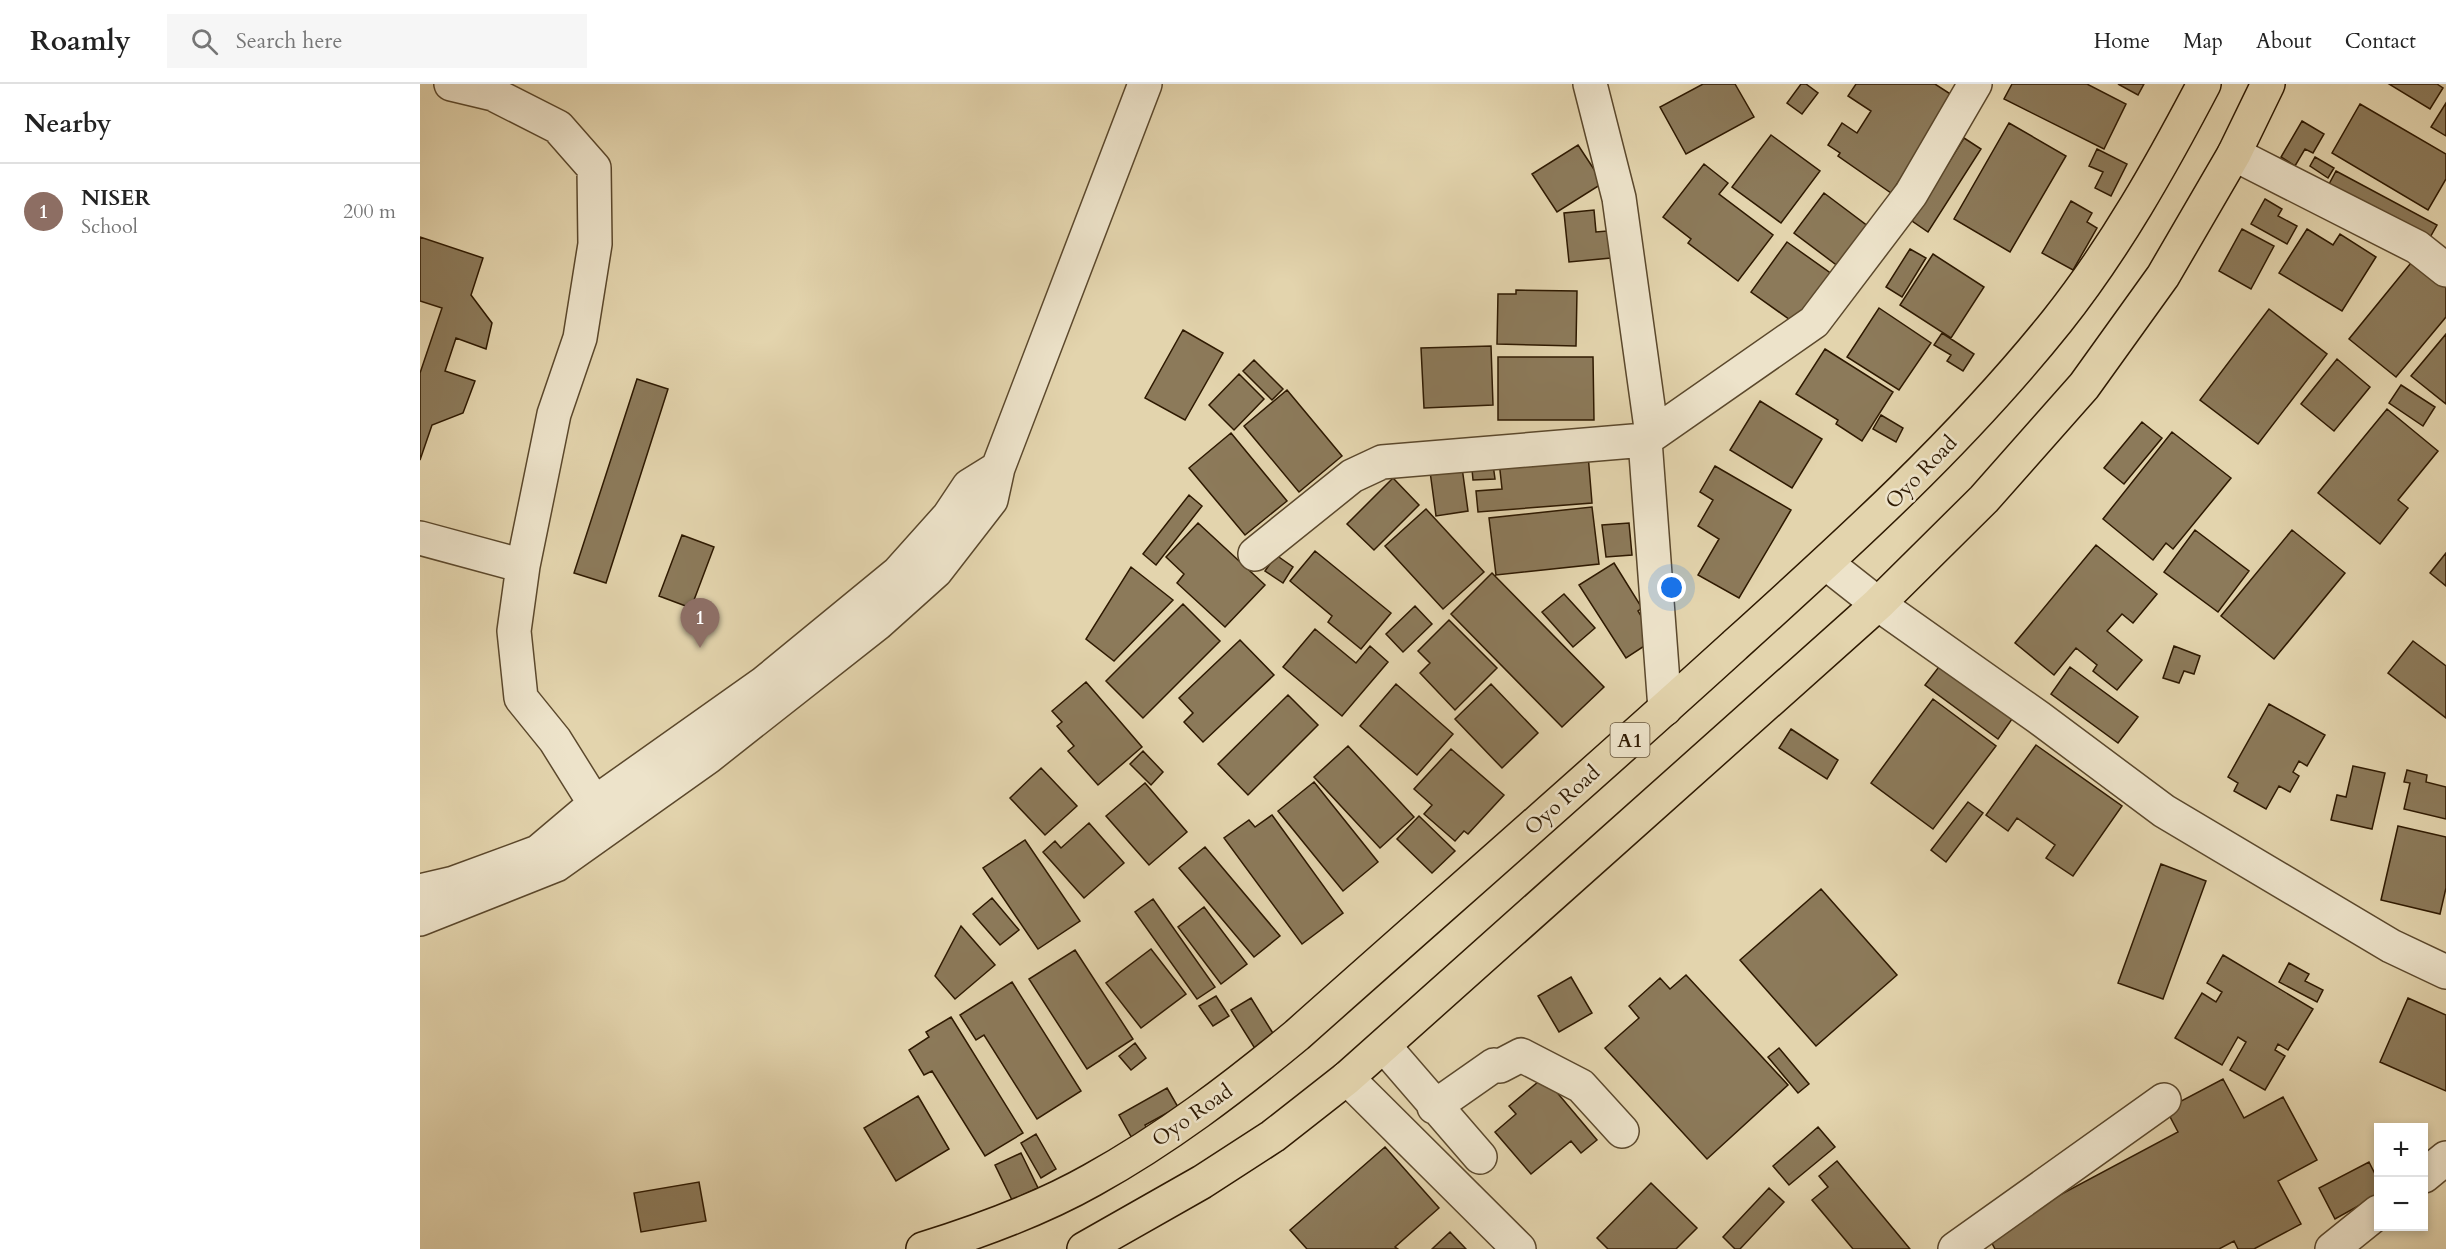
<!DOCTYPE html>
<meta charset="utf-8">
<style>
:root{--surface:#fff;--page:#f6f6f6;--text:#222;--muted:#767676;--line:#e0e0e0;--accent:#b45309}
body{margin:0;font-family:Cardo,serif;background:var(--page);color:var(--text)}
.controls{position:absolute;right:18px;bottom:18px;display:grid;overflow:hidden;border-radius:0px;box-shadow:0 3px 9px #0003}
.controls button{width:54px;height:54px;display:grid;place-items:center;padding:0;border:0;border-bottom:2px solid var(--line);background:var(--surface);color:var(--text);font:30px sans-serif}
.you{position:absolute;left:1252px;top:504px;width:21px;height:21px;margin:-15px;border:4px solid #fff;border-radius:50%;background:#1a73e8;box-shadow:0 0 0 9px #1a73e833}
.badge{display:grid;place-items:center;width:39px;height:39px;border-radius:50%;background:var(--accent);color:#fff;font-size:20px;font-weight:700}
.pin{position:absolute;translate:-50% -50px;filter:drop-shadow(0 2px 3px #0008)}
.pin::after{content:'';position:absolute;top:32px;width:21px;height:18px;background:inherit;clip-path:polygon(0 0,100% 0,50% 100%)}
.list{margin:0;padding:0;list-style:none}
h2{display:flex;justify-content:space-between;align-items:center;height:78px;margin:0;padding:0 24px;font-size:26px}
h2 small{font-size:20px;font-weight:400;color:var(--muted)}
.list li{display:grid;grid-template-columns:39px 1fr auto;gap:18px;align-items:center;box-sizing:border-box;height:96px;padding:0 24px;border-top:2px solid var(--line)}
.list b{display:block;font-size:22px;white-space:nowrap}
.list p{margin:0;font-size:20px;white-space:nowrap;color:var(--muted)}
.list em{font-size:20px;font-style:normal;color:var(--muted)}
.icon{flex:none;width:33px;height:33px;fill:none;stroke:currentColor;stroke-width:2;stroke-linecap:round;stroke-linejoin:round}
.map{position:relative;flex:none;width:2026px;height:1165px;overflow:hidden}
header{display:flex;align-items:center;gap:36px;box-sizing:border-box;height:84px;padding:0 30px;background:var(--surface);border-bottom:2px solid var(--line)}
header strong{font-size:28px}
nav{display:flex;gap:33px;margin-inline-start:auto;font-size:21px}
.search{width:420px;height:54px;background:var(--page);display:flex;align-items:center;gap:15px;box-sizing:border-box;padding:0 21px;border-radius:0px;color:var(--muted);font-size:22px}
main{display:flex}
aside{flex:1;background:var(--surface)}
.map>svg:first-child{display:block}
</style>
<header>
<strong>Roamly</strong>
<div class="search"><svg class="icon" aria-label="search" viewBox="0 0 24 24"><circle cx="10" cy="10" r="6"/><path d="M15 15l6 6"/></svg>Search here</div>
<nav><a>Home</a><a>Map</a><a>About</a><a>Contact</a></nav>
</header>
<main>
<aside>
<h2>Nearby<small></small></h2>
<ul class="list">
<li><span class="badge" style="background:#8d6e63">1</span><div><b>NISER</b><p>School</p></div><em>200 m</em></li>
</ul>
</aside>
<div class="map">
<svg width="2026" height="1165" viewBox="0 0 2026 1165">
<rect width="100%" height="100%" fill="#e3d4ad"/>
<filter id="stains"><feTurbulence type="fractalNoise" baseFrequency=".00333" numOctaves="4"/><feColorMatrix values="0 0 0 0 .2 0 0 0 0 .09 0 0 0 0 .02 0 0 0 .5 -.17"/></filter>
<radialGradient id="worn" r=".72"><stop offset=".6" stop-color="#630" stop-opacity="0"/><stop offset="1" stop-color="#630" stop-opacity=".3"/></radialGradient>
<path fill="#8c7a5a" stroke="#2e1901" stroke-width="1.5" d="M 1283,0 L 1315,0 L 1334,33 L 1266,70 L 1240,23 Z
M 1381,0 L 1386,0 L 1398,9 L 1382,30 L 1367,19 Z
M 1436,0 L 1515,0 L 1535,13 L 1471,109 L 1418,72 L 1420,69 L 1408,61 L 1422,39 L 1437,49 L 1451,27 L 1428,12 Z
M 1592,0 L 1667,0 L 1706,20 L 1684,65 L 1584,15 Z
M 1698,0 L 1724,0 L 1718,11 Z
M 1969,0 L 2017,0 L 2023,4 L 2010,25 Z
M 2026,19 L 2026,52 L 2011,43 Z
M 1940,20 L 2026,70 L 2026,95 L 2008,126 L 1912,69 Z
M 1882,37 L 1904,50 L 1893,69 L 1885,65 L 1875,82 L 1861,73 Z
M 1589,39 L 1646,72 L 1590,168 L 1534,135 Z
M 1351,51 L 1400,87 L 1361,139 L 1312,103 Z
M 1544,54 L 1561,65 L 1508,148 L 1492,137 Z
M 1158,61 L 1183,99 L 1137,128 L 1112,90 Z
M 1677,65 L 1707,80 L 1691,112 L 1675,104 L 1683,88 L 1669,82 Z
M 1895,73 L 1914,84 L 1908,94 L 1890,82 Z
M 1284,80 L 1308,99 L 1299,110 L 1353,151 L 1318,197 L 1268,159 L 1271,155 L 1243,133 Z
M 1916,87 L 2017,141 L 2008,157 L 1908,102 Z
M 1404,109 L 1457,149 L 1427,189 L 1374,149 Z
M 1845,115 L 1862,125 L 1858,132 L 1877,142 L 1867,160 L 1831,140 Z
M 1651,117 L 1672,129 L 1667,138 L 1677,144 L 1653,186 L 1622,169 Z
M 1174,126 L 1176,148 L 1187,147 L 1191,174 L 1149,178 L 1144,129 Z
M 1822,145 L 1854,162 L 1831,205 L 1799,187 Z
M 1887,145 L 1913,161 L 1920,150 L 1956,173 L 1922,227 L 1859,189 Z
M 0,153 L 63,174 L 51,211 L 72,239 L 66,265 L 36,254 L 25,287 L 55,297 L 43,329 L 12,341 L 0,376 L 0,289 L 22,224 L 0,217 Z
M 1367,158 L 1416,193 L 1380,243 L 1331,208 Z
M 1490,165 L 1506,174 L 1482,213 L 1466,203 Z
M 1513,170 L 1564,203 L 1531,254 L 1480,221 Z
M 1995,174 L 2026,200 L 2026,233 L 1976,293 L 1929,255 Z
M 1096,206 L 1157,207 L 1156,262 L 1077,260 L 1078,210 L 1096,210 Z
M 1459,224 L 1511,259 L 1479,306 L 1427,273 Z
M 1849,225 L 1907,270 L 1838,360 L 1780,316 Z
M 763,246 L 803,269 L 765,336 L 725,314 Z
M 1522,249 L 1554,270 L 1543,287 L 1527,277 L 1531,271 L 1514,261 Z
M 2026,250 L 2026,320 L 1991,292 Z
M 1071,262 L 1073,321 L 1004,324 L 1001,264 Z
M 1405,265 L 1473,308 L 1442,357 L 1416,340 L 1418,336 L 1376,310 Z
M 1078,273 L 1173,273 L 1174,336 L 1078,336 Z
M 1917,275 L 1950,303 L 1914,347 L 1881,320 Z
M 834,276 L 863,305 L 852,316 L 823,287 Z
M 819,290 L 844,315 L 814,346 L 789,321 Z
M 217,295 L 248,305 L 186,499 L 154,489 Z
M 1981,301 L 2015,323 L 2003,342 L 1969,319 Z
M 867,306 L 922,372 L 879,408 L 824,342 Z
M 1340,317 L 1402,355 L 1372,404 L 1310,366 Z
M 1967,325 L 2018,367 L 1978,416 L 1988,424 L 1960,460 L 1898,409 Z
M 1461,331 L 1483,344 L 1476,358 L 1453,345 Z
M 1722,338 L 1742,354 L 1704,400 L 1684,384 Z
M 1752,348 L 1811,394 L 1753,465 L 1746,459 L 1733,476 L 1683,435 Z
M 811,349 L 867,417 L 825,451 L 769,384 Z
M 1168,370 L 1172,419 L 1058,428 L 1056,407 L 1082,405 L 1079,377 Z
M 1072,373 L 1075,395 L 1053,396 L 1051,375 Z
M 1041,376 L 1048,427 L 1016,432 L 1009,380 Z
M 1295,382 L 1371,426 L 1319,514 L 1278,491 L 1299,455 L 1278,442 L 1293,416 L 1280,408 Z
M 973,394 L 999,421 L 954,466 L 927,440 Z
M 769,411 L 782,422 L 736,481 L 723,470 Z
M 1172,423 L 1179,480 L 1076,491 L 1069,434 Z
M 1006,425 L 1064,488 L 1023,525 L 965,462 Z
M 778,439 L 845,501 L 805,543 L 757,499 L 764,490 L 746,473 Z
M 1209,439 L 1212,471 L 1186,473 L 1182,441 Z
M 1775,446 L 1829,487 L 1798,528 L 1744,488 Z
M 1872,446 L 1925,489 L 1854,575 L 1801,532 Z
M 262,451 L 294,463 L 271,524 L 239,512 Z
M 1676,461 L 1737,510 L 1713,539 L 1702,530 L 1687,547 L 1722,576 L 1697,606 L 1673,587 L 1677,581 L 1656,564 L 1634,591 L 1595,559 Z
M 895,467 L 971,529 L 941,565 L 908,538 L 912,532 L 870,497 Z
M 2026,469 L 2026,502 L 2010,489 Z
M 856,471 L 873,483 L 863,499 L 845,487 Z
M 1194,479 L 1222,524 L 1218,527 L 1235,555 L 1206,574 L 1159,501 Z
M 711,483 L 753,516 L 694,577 L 666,555 Z
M 1072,489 L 1184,603 L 1142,643 L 1031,530 Z
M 1144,510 L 1175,544 L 1153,563 L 1122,528 Z
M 763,520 L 800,557 L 723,634 L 686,597 Z
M 995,522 L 1012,540 L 983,568 L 966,550 Z
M 1029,536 L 1077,584 L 1035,626 L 1000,589 L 1010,579 L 998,567 Z
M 895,545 L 936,579 L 950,562 L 968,578 L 922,632 L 863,583 Z
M 820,556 L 854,591 L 783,658 L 764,638 L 773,629 L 759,614 Z
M 1993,557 L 2026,582 L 2026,634 L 1968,589 Z
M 1754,562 L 1780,572 L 1774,590 L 1764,587 L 1759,599 L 1743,594 Z
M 1525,575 L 1597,628 L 1578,655 L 1505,601 Z
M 1650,583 L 1718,633 L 1698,659 L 1631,610 Z
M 666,598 L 722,663 L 678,701 L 648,667 L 654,662 L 637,642 L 642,638 L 632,627 Z
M 976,600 L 1033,650 L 997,691 L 940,642 Z
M 1071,600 L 1118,649 L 1082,684 L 1035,635 Z
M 868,611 L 898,641 L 828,711 L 798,680 Z
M 1513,615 L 1576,662 L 1513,745 L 1451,699 Z
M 1849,620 L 1905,651 L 1887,682 L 1879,677 L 1873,688 L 1879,692 L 1870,708 L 1859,702 L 1846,725 L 1814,707 L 1818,699 L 1808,693 Z
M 1371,645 L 1418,676 L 1407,695 L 1359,664 Z
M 1616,661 L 1702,722 L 1653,792 L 1626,774 L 1635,761 L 1597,734 L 1588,747 L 1566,731 Z
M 928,662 L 994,733 L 960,764 L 894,693 Z
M 1031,665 L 1084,711 L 1048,750 L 1044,747 L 1035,757 L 1004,730 L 1012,721 L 994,705 Z
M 723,667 L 743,688 L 731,701 L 710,680 Z
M 1933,682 L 1965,689 L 1952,745 L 1911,736 L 1917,711 L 1926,713 Z
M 621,684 L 657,722 L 625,751 L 590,714 Z
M 1987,686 L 2007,691 L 2006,698 L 2026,703 L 2026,735 L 1984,725 L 1990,699 L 1984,698 Z
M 894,698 L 958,778 L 923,807 L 858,727 Z
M 725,699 L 767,748 L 729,781 L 686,732 Z
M 1548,718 L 1563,729 L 1526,778 L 1511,766 Z
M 852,731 L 923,829 L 882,860 L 804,754 L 829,736 L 835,743 Z
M 999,732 L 1035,767 L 1012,789 L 977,755 Z
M 669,739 L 704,779 L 664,814 L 623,768 L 635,757 L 641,764 Z
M 1978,742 L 2026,753 L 2026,804 L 2020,830 L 1961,816 Z
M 605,756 L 660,837 L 618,865 L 563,784 Z
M 785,763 L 860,852 L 834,873 L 759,784 Z
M 1741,780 L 1786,797 L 1743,915 L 1698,899 Z
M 1401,805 L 1477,891 L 1396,962 L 1320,876 Z
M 572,814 L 599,846 L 580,861 L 553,830 Z
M 733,815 L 795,903 L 777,915 L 715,828 Z
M 784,823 L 827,880 L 801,900 L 758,843 Z
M 541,842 L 575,881 L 535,915 L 515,892 Z
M 731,865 L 766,910 L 721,944 L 686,899 Z
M 655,866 L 713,955 L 667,985 L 609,895 Z
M 1803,871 L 1893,925 L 1868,966 L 1858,960 L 1855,966 L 1865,972 L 1845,1006 L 1810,986 L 1826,958 L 1818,953 L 1802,981 L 1755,954 L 1782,909 L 1796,918 L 1802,908 L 1787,899 Z
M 1869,879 L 1889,890 L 1885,897 L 1903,906 L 1897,918 L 1859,898 Z
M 1266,891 L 1368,1001 L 1287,1075 L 1185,964 L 1219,934 L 1209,922 L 1240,894 L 1250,905 Z
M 1151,893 L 1172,929 L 1139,948 L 1118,912 Z
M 592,898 L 661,1007 L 617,1035 L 564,951 L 556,956 L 540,931 Z
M 796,912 L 809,932 L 793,942 L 779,922 Z
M 831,914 L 859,959 L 839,971 L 811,926 Z
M 1988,914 L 2026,931 L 2026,1007 L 1960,978 Z
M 531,933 L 603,1049 L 565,1072 L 512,987 L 504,991 L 489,966 L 509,953 L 506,948 Z
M 715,959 L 726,974 L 711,986 L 699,972 Z
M 1359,964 L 1389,1000 L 1378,1009 L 1348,973 Z
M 1124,993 L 1177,1056 L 1161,1069 L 1151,1057 L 1111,1090 L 1075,1048 L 1096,1030 L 1089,1022 Z
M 1803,995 L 1824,1034 L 1863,1013 L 1897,1076 L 1858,1097 L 1881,1140 L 1834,1165 L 1818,1165 L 1814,1157 L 1799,1165 L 1575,1165 L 1567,1150 L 1758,1048 L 1746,1025 Z
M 747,1004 L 758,1023 L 725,1041 L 729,1047 L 713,1056 L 699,1031 Z
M 498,1012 L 529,1065 L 476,1097 L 444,1044 Z
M 1398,1043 L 1415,1063 L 1369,1101 L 1353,1082 Z
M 616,1050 L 636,1085 L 621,1094 L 601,1059 Z
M 965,1063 L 1019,1124 L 975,1163 L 978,1165 L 887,1165 L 870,1146 Z
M 601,1069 L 618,1104 L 592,1116 L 575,1081 Z
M 1417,1077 L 1490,1165 L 1433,1165 L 1392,1116 L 1408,1103 L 1399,1092 Z
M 1949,1078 L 1958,1096 L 1958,1111 L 1915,1135 L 1899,1104 Z
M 279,1098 L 286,1137 L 221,1148 L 214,1109 Z
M 1231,1099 L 1277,1144 L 1256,1165 L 1188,1165 L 1177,1154 Z
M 1349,1104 L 1364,1118 L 1320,1165 L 1315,1165 L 1303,1153 Z
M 1030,1148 L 1046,1165 L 1012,1165 Z"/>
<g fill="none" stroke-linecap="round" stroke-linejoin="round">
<defs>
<path id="minor" d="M 31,0 L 73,10 L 138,43 L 174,84 L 175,160 L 160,254 L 134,330 L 103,482 L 94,547 L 101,614 L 135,656 L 175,720
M 1170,0 L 1199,114 L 1232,351 L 1225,356 L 1245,625
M 1814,70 L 1997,163 L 2026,186
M 1232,351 L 1394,238 L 1491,110 L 1555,0
M 0,454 L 103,482
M 835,470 L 932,392 L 962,378 L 1225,356
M 1406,479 L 1458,520 L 1618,633 L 1744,727 L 1971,862 L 2026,888
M 0,807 L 34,799 L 118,768 L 183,713 L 344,599 L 478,489 L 529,432 L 549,402 L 578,384
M 0,835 L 136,781 L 288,673 L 458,539 L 516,487 L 571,416 L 578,384 L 725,0
M 964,962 L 1060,1073
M 927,994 L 1099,1165
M 1014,1023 L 1074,981 L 1080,982 L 1101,971 L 1161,1002 L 1202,1047
M 2004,1092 L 2026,1074
M 1535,1165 L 1744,1016
M 1912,1165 L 1958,1128"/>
<path id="highway" d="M 503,1165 C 561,1147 619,1126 672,1096 C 746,1055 813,1004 877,951 C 1023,821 1170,693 1314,562 C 1428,459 1541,357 1637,237 C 1695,164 1741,82 1784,0
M 664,1165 L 782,1098 L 853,1052 L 927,994 L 1458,520 L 1564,415 L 1664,302 L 1743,192 L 1814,70 L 1848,0"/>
</defs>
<use href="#minor" stroke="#5b482c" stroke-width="36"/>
<use href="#highway" stroke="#2e1901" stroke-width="36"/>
<use href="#minor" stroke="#ede3ca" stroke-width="33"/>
<use href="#highway" stroke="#e3d4ad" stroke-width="33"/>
</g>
<g text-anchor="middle" stroke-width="5" stroke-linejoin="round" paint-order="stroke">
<rect fill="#ede3ca" stroke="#67563d" stroke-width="1.5" x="1190.5" y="639" width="39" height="34" rx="4.5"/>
<g font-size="20" font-weight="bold" fill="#2e1901">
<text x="1210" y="663">A1</text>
</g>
<g font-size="21" fill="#2e1901" stroke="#ede3ca">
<text transform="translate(1501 388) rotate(-46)" y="7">Oyo Road</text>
<text transform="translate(1142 716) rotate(-42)" y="7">Oyo Road</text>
<text transform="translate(772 1031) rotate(-35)" y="7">Oyo Road</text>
</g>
</g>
<rect width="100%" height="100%" filter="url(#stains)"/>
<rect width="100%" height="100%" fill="url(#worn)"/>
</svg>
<div class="controls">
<button>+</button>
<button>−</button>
</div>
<div class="you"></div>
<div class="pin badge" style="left:280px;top:564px;background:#8d6e63">1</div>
</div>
</main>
